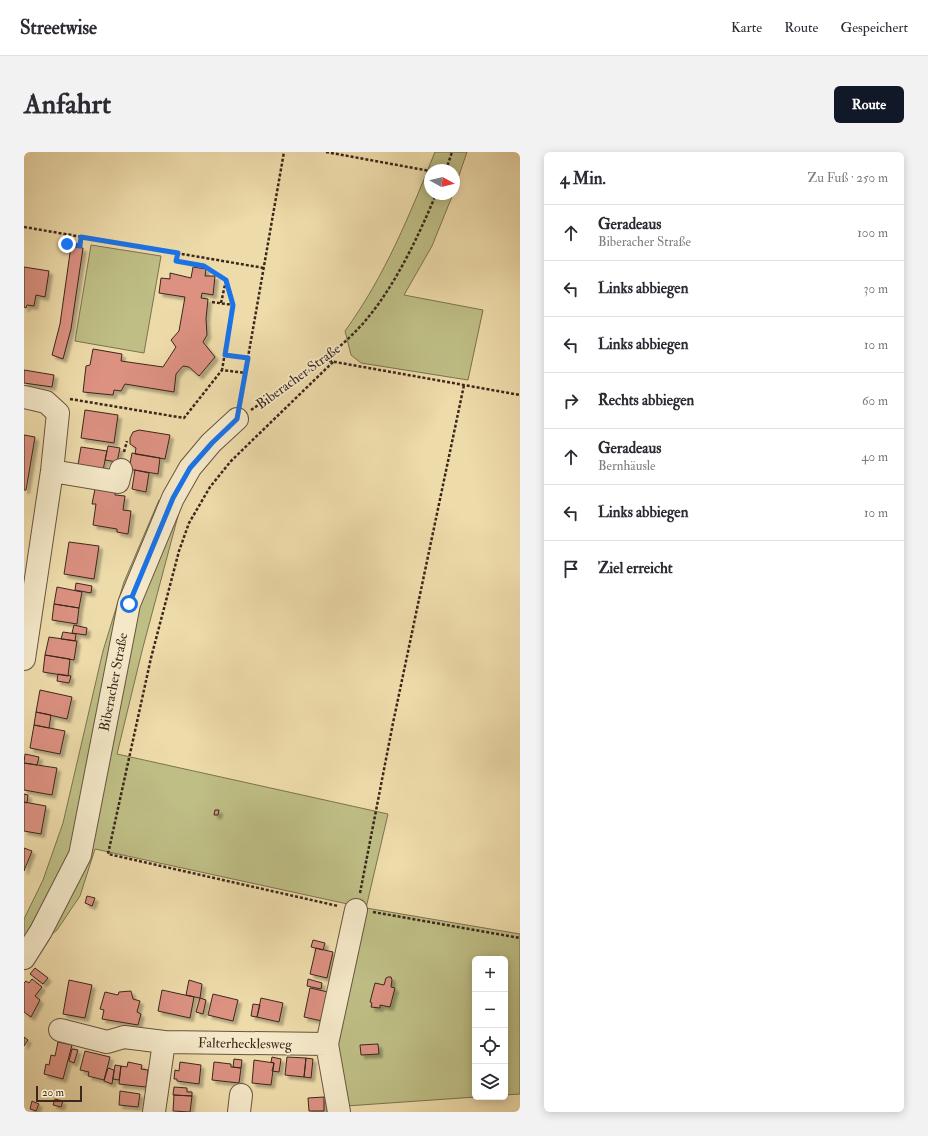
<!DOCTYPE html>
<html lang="de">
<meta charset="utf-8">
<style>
:root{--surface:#fff;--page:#f2f2f3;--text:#2b2b33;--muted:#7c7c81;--line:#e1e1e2;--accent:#111827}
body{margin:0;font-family:"IM FELL Double Pica",serif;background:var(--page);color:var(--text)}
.controls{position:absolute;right:12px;bottom:12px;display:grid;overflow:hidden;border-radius:6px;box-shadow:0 2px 10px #0003}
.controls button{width:36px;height:36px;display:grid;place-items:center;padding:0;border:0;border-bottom:1px solid var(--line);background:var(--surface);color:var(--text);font:20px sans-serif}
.compass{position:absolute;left:400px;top:12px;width:36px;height:36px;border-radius:50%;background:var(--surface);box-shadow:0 2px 10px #0003;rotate:98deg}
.scale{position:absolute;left:12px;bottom:10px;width:46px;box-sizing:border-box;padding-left:4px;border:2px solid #3b271c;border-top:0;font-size:11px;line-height:14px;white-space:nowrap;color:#3b271c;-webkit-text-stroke:3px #f4e8c8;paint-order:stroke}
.stop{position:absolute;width:12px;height:12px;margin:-9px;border:3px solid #1a73e8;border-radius:50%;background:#fff}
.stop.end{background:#1a73e8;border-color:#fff;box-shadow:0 1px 4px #0008}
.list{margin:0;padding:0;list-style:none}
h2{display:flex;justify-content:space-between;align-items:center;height:52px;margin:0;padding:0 16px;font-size:17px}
h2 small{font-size:13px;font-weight:400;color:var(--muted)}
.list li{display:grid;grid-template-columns:26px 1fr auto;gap:12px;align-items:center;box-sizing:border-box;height:56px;padding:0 16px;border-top:1px solid var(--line)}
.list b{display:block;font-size:15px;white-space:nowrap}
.list p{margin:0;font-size:13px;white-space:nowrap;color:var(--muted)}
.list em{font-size:13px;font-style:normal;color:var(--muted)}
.icon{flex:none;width:22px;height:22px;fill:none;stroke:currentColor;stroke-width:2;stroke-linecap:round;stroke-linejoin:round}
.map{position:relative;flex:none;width:496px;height:960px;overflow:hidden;border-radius:6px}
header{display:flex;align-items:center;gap:24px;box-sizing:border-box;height:56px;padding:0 20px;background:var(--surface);border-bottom:1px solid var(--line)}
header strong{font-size:19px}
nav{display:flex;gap:22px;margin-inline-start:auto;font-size:14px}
.intro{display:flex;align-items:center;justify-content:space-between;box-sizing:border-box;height:96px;padding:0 24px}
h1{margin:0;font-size:28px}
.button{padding:10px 18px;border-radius:6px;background:var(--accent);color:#fff;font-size:14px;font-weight:700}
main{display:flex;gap:24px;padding:0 24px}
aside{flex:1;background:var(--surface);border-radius:6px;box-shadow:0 2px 10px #0003}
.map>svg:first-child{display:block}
</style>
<header>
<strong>Streetwise</strong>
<nav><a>Karte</a><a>Route</a><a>Gespeichert</a></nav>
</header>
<div class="intro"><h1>Anfahrt</h1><a class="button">Route</a></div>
<main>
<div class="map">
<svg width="496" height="960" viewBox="0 0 496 960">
<defs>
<filter id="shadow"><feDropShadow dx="3.5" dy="3.5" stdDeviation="1" flood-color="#0004"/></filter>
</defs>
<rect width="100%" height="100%" fill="#eedbaa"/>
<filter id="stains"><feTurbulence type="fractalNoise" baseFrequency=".005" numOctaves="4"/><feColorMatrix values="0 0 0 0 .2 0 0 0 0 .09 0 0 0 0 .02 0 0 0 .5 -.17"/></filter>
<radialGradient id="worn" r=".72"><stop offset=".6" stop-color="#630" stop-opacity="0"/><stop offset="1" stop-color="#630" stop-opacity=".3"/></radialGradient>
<path fill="#bebe85" stroke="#7c7250" d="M 411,0 L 443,0 L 430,38 L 430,18 L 406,18 L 406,42 L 429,42 L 408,94 L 380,143 L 459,158 L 444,228 L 337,211 L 327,203 L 321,179 C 361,124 386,62 411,0 Z
M 67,93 L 137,104 L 120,201 L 51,189 Z
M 135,348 L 158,349 L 118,499 L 93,602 L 364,662 L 342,756 L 496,782 L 496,942 L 481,943 L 481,807 L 451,807 L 451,945 L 452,945 L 322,954 L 313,894 L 342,756 L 71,697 L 56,744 L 33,778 L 0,806 L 0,767 L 19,728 L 39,671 L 79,499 L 100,430 Z"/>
<path fill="#dc9181" stroke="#3b271c" filter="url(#shadow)" d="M 47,94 L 59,96 L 47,177 L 39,207 L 28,203 L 36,172 Z
M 0,115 L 25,119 L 21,145 L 12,143 L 10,154 L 3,153 L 2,156 L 0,155 Z
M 169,115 L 182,117 L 181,124 L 191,124 L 189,143 L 178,141 L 177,146 L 184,147 L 182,167 L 183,183 L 179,190 L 191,205 L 175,224 L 165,215 L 159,214 L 152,222 L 150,240 L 101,232 L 97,239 L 90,238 L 89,243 L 59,240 L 62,214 L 66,213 L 69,197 L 98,202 L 97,209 L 139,215 L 152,195 L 147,188 L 155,179 L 161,145 L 135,141 L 137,126 L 146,127 L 146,121 L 167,126 Z
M 0,218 L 30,223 L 28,235 L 0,231 Z
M 61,258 L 94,263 L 90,291 L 57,286 Z
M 115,278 L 146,283 L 141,307 L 111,302 L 112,296 L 106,292 L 106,286 L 109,280 Z
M 0,283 L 11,285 L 2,338 L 0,338 Z
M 84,294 L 96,296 L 93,310 L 81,308 Z
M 57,295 L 83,299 L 78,323 L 53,319 Z
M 108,301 L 136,306 L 134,322 L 105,317 Z
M 111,318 L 125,321 L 122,340 L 108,337 Z
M 71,337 L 91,340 L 91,343 L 101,344 L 99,358 L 107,359 L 104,382 L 93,380 L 93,377 L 69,373 L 72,352 L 68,352 Z
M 45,390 L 75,394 L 70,427 L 40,422 Z
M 52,431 L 68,434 L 67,441 L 51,438 Z
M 33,435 L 58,440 L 55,456 L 30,452 Z
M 30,452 L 55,456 L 53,472 L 28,468 Z
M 50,473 L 63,476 L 62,483 L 48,481 Z
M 39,480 L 52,482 L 51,489 L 37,487 Z
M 25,485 L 53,489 L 50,508 L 21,503 Z
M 21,503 L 46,507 L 44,524 L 19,520 Z
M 34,522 L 47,524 L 45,531 L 33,529 Z
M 16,538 L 48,545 L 43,567 L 12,560 Z
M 12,560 L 27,563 L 25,576 L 10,573 Z
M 10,573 L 41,579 L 36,602 L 6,596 Z
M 1,602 L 15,605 L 13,613 L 0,611 Z
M 0,611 L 33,616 L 28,643 L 0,638 Z
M 0,642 L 4,643 L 3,651 L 0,650 Z
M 0,650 L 22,654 L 17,682 L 0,679 Z
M 191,658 L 195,658 L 194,663 L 190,663 Z
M 0,696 L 8,699 L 0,719 Z
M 63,744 L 71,746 L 68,754 L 61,751 Z
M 289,788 L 301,791 L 299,798 L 287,795 Z
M 292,796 L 309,800 L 303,826 L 286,822 Z
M 11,816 L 24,826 L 19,832 L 6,822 Z
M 364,825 L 367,825 L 368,828 L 367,835 L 371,836 L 366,855 L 356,853 L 356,856 L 347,855 L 348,851 L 346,850 L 351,831 L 360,833 L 362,826 Z
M 8,827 L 18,835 L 11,844 L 16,848 L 7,865 L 0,860 L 0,831 L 2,829 L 5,831 Z
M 284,827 L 298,831 L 297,837 L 283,834 Z
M 45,828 L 68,833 L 61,866 L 39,862 Z
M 165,828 L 178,832 L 176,846 L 162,843 Z
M 286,836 L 304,840 L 298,869 L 280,865 Z
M 138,838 L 170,845 L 166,866 L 134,859 Z
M 107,839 L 109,847 L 116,849 L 113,860 L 117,862 L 114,873 L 78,867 L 80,858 L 76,857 L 81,840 L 94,843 L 95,840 Z
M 189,842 L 214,848 L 209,869 L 184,863 Z
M 176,846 L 182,848 L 179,862 L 172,860 Z
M 237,846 L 259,851 L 255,870 L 233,865 Z
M 229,852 L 236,853 L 233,865 L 227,864 Z
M 0,885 L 4,888 L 0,894 Z
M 34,890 L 48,893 L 39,927 L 20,922 L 22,912 L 25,913 L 27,903 L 31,904 Z
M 354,892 L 355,902 L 337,903 L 336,893 Z
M 48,897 L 54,898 L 50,911 L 45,909 Z
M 61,899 L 86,905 L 80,928 L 64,924 L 65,920 L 56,918 Z
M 248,905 L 257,907 L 255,920 L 248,919 L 250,911 L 247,910 Z
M 263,905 L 282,906 L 280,925 L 261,923 Z
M 282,906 L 289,907 L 287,926 L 280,925 Z
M 210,907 L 218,908 L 217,916 L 209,915 Z
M 230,908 L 250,911 L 247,933 L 228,931 Z
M 104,910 L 118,913 L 117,917 L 124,918 L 122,935 L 95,932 L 97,914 L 103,915 Z
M 156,910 L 177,913 L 175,932 L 153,929 L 153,927 L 150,927 L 151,918 L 155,919 Z
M 190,910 L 207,912 L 207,915 L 217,916 L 215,931 L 188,928 Z
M 91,913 L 97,914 L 95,928 L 89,927 Z
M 84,916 L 90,918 L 88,932 L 80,929 Z
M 150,935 L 163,936 L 163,940 L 168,940 L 168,944 L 149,943 Z
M 96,939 L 116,942 L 114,955 L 95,953 Z
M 150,943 L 168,944 L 166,960 L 149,959 Z
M 300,945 L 300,959 L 285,959 L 284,946 Z
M 31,947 L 39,949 L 37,955 L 29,953 Z
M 8,949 L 15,952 L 12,959 L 6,957 Z"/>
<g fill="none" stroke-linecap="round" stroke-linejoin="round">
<defs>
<path id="minor" d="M 0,245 L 22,250 L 34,261 L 28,319 L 0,507
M 28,319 L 94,330 L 97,318
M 0,806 L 17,779 L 56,703 L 105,452 L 149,346 L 166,316 L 187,291 L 213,267
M 36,878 L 83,890 L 100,885 L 140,890 L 303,892
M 130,960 L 140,890
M 215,960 L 217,943
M 315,960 L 303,892 L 332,758"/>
</defs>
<use href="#minor" stroke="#685440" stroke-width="24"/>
<path stroke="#3b271c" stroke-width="2.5" stroke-dasharray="3 2" stroke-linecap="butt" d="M 302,0 L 406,19
M 422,18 L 428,0
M 0,75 L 240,116
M 43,92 L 56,93 L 57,85
M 154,101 L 152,109 L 180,114 L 202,128 L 209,153
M 188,150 L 209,153 L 198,218
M 197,151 L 202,128
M 201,203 L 224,206
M 300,208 L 496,243
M 309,210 L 207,309 L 186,335 L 165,371 L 155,399 L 127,506 L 84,702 L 314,754
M 46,247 L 160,266 L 198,218 L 222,221
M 216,251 L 260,0
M 227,258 C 262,234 299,212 329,182 C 365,147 393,88 412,42
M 100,300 L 103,289
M 336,741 L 369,571 L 440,233
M 349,760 L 496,786"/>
<use href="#minor" stroke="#f4e8c8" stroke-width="22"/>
</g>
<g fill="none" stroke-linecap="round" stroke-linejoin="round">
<path stroke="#1a73e8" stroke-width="5" d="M 43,92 L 56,94 L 57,85 L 154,101 L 152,109 L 180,114 L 202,128 L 209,153 L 201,203 L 224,206 L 213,267 L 188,291 L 166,316 L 149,346 L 105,452"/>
</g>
<g text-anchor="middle" stroke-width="3.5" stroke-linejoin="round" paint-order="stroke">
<g font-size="14" fill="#3b271c" stroke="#f4e8c8">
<text transform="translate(274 224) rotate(-36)" y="5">Biberacher Straße</text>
<text transform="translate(89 530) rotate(-79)" y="5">Biberacher Straße</text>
<text transform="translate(221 891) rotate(1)" y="5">Falterhecklesweg</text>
</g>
</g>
<rect width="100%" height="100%" filter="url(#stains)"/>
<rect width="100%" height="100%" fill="url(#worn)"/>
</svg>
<div class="controls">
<button>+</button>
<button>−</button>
<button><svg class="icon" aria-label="locate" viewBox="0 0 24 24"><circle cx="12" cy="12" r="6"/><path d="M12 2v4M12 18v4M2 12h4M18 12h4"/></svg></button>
<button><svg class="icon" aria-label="layers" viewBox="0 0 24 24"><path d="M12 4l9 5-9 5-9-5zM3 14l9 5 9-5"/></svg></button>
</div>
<svg class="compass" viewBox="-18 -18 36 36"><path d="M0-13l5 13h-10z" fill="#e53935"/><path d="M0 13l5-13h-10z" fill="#7c7c81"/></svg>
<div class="scale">20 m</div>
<div class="stop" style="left:105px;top:452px"></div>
<div class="stop end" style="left:43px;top:92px"></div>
</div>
<aside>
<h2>4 Min.<small>Zu Fuß · 250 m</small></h2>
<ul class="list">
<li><svg class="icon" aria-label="ahead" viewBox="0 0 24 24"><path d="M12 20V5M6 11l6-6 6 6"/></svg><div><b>Geradeaus</b><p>Biberacher Straße</p></div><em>100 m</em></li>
<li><svg class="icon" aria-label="left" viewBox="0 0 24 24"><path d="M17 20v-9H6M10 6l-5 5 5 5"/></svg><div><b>Links abbiegen</b></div><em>30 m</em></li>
<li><svg class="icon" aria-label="left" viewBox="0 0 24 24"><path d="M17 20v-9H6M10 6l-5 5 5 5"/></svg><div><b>Links abbiegen</b></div><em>10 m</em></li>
<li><svg class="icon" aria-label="right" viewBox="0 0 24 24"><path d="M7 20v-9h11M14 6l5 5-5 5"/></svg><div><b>Rechts abbiegen</b></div><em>60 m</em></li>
<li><svg class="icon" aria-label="ahead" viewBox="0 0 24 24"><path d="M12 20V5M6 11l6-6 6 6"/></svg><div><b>Geradeaus</b><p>Bernhäusle</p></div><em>40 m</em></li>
<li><svg class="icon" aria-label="left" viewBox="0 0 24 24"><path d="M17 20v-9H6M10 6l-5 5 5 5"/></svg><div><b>Links abbiegen</b></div><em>10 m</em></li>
<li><svg class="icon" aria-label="arrive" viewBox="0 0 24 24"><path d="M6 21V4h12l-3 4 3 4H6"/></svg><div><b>Ziel erreicht</b></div></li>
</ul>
</aside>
</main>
